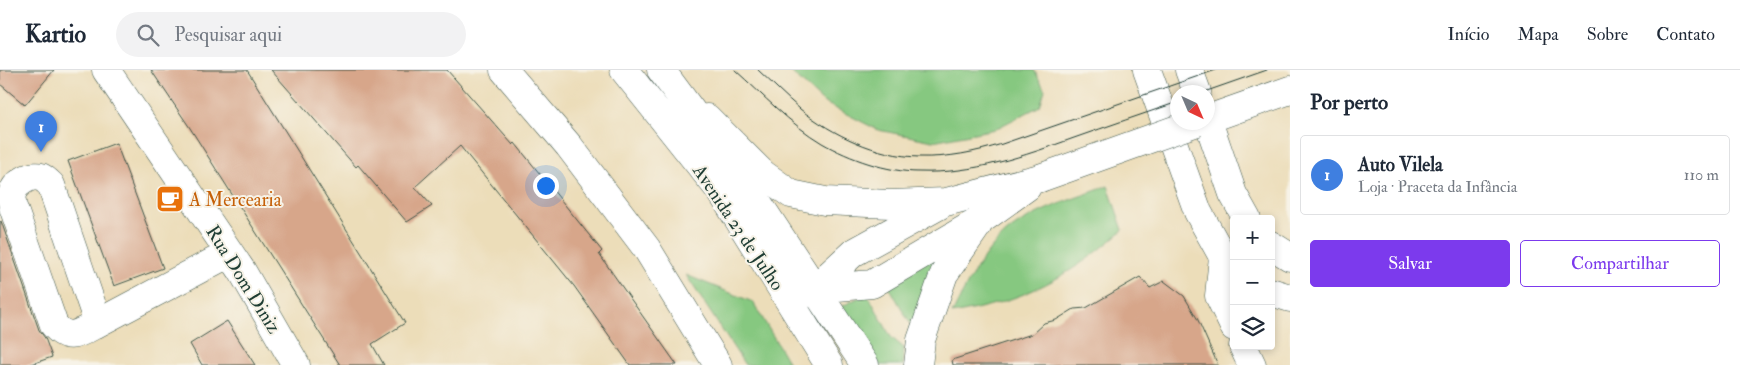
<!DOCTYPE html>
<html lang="pt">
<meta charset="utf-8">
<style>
:root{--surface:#fff;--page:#f2f2f3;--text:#1f2937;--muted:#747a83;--line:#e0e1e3;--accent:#7c3aed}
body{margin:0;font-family:"IM FELL Double Pica",serif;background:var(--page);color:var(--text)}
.controls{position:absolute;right:15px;bottom:15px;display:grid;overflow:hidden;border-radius:5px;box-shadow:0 2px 8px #0003}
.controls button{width:45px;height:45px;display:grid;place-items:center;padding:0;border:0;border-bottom:1px solid var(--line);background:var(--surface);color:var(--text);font:25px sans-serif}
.compass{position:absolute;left:1170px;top:15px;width:45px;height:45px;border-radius:50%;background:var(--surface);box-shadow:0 2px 8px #0003;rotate:136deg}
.you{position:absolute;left:545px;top:115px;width:18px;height:18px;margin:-12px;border:4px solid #fff;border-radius:50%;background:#1a73e8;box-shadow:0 0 0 8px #1a73e833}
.badge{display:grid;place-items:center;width:32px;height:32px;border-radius:50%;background:var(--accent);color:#fff;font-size:16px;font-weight:700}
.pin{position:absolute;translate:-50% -41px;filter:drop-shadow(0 1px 2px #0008)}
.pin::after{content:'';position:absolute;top:26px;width:18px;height:15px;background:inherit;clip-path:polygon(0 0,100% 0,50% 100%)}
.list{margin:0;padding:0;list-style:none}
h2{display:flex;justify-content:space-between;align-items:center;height:65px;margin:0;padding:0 20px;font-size:21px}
h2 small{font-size:16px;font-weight:400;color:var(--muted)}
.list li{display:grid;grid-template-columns:32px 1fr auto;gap:15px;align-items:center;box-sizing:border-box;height:80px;margin:0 10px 10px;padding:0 10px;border:1px solid var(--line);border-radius:5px}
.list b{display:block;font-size:19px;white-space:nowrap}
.list p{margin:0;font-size:16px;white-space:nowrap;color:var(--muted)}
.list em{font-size:16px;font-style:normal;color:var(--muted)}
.actions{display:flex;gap:10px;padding:15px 20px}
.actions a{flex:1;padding:11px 0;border:1px solid var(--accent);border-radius:5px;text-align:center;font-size:18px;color:var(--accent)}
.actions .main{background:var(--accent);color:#fff}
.icon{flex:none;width:28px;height:28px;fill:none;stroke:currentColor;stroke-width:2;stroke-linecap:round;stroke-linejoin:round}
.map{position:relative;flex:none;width:1290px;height:295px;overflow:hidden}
header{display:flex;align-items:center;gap:30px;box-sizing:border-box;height:70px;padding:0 25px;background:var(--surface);border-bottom:1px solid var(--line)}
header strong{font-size:24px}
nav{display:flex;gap:28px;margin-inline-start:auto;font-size:18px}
.search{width:350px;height:45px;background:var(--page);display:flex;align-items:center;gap:12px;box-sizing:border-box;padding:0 18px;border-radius:28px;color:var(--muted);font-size:19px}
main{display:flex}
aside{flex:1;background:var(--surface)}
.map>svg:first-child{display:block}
</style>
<header>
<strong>Kartio</strong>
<div class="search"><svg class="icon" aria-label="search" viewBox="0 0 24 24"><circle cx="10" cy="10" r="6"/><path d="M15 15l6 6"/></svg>Pesquisar aqui</div>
<nav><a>Início</a><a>Mapa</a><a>Sobre</a><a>Contato</a></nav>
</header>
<main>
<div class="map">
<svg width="1290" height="295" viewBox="0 0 1290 295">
<rect width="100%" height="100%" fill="#f7f3e8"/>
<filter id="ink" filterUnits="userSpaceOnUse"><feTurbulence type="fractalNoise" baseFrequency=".02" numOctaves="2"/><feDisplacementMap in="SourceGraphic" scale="10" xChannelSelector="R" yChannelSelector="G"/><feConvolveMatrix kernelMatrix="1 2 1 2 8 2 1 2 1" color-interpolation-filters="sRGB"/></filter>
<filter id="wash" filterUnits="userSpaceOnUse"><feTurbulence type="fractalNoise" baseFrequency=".0096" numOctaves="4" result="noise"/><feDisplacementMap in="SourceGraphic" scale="20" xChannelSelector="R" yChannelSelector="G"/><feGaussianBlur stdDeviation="1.12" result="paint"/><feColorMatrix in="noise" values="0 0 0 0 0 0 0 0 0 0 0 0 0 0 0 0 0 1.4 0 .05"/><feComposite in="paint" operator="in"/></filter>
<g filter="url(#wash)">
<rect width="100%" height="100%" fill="#ecddb9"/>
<path fill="#86c880" stroke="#52825a" d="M 789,0 L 1034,0 L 1045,20 L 1040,36 L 995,59 L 933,71 L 878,60 L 823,32 Z
M 1108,116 L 1123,160 C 1069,208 1023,231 952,244 C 965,217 982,184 1005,164 C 1033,140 1074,129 1108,116 Z
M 942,183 L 911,255 L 887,213 Z
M 686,205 L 753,232 L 790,295 L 745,295 Z
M 867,223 L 891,267 L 904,278 L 903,295 L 871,295 L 837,239 Z"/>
<g id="blocks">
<path fill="#d7a68a" d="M 0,0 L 54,0 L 25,35 L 0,14 Z
M 151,0 L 247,0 L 405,253 L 372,274 L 384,295 L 340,295 L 190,58 Z
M 271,0 L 447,0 L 513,75 L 515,73 L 602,181 L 599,184 L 677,295 L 630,295 L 574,216 L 460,76 L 415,117 L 432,136 L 407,152 L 358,95 L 356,97 Z
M 116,73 L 163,198 L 114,216 L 68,91 Z
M 1,151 L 39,260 L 45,268 L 52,287 L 29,295 L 0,295 L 0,152 Z
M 1140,207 L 1150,218 L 1164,211 L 1184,226 L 1198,250 L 1218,295 L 953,295 L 952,290 L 1032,264 L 1044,253 L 1056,250 L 1074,239 L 1086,238 Z
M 227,251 L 255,295 L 202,295 L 190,274 Z"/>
</g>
</g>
<g filter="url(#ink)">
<use href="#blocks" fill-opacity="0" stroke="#3e5548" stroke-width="1"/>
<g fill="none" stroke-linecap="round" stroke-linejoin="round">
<defs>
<path id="minor" d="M 106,0 L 242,201 L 296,295
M 504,0 L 569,76 L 647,179 L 718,295
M 707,48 L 763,104 L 791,124 L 825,131 L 890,134 L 946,132 L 1040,108
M 1208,49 L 1290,20
M 1223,187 L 1219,226 L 1234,257
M 814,219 L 872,214 L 984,148 L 1027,117
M 808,223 L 814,219 L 853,183 L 940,135
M 98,253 C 81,262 69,273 54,255 L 13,137 C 12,133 11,128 12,124 C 15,113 30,104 41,107 C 45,109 48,112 51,115 L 98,253 L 230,183
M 1243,276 L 1252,295
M 918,295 L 921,270 L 944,204 L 978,155"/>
<path id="major" d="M 624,0 L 722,123 L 829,295
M 661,0 L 745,113 L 865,295
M 1147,0 L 1198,142 L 1223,187 L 1234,198
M 1189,0 L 1197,22
M 1208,51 L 1233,124 L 1247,149
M 1271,175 L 1290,187
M 1271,222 L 1290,228"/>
</defs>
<use href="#minor" stroke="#3e5548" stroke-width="29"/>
<use href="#major" stroke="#3e5548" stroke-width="29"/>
<use href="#minor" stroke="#fff" stroke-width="28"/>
<use href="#major" stroke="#fff" stroke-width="28"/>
<path stroke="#1f3d34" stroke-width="1" d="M 735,0 C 763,25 790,54 822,73 C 850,89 887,102 919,102 C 973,104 1024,86 1074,68 C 1108,56 1143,44 1178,32
M 758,0 C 772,13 786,27 800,39 C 833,65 877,86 919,87 C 948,88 976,82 1002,74 L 1216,0
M 1204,22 L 1267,0"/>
<defs>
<path id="minor-bridge" d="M 1040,108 L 1197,52"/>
</defs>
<use href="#minor-bridge" stroke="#3e5548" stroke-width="29" stroke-linecap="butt"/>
<use href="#minor-bridge" stroke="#fff" stroke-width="28"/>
</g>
</g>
<defs>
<symbol id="cafe-square" viewBox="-11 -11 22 22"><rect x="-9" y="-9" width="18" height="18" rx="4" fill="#e8710a" stroke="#f7f3e8"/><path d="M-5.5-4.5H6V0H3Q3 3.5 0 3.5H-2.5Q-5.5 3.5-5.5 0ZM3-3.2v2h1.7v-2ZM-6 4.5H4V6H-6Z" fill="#fff"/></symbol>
</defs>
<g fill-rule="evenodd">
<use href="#cafe-square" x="154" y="113" width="32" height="32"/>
</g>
<g text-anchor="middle" stroke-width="4" stroke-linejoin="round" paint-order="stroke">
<g font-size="19" fill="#c56008" stroke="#f7f3e8" text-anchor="start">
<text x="189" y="136">A Mercearia</text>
</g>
<g font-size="19" fill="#1f3d34" stroke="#f7f3e8">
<text transform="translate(739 157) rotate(56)" y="7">Avenida 23 de Julho</text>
<text transform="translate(244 209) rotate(58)" y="7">Rua Dom Diniz</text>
</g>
</g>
</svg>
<div class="controls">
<button>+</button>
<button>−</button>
<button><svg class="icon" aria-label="layers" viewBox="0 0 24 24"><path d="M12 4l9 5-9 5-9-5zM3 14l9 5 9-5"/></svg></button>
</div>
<svg class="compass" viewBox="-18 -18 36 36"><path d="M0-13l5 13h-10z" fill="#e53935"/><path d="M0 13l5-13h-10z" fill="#747a83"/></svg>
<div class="you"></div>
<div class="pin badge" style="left:41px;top:82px;background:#3f7fe0">1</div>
</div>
<aside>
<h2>Por perto<small></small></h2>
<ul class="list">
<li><span class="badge" style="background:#3f7fe0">1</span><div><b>Auto Vilela</b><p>Loja · Praceta da Infância</p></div><em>110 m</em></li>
</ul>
<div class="actions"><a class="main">Salvar</a><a>Compartilhar</a></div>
</aside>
</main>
